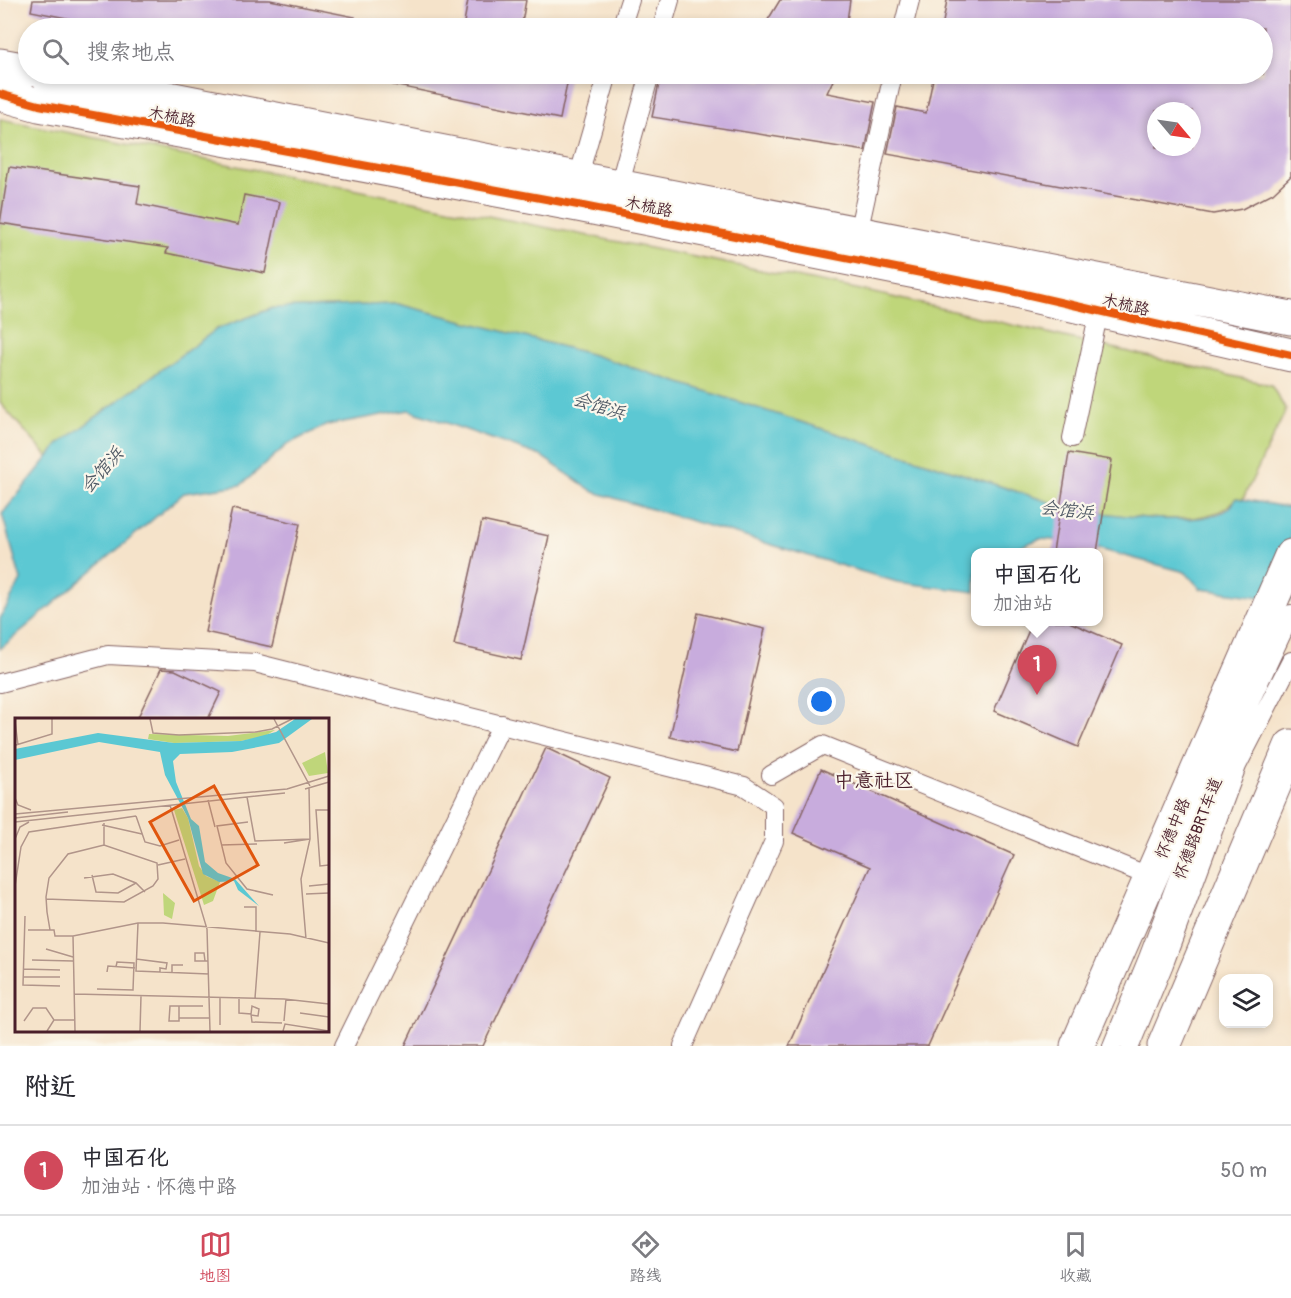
<!DOCTYPE html>
<html lang="zh">
<meta charset="utf-8">
<style>
:root{--surface:#fff;--page:#f7f7f7;--text:#2b2b33;--muted:#7c7c81;--line:#e1e1e2;--accent:#d1495b}
body{margin:0;font-family:Pangolin,"LXGW WenKai TC",sans-serif;background:var(--page);color:var(--text)}
.controls{position:absolute;right:18px;bottom:18px;display:grid;overflow:hidden;border-radius:12px;box-shadow:0 3px 9px #0003}
.controls button{width:54px;height:54px;display:grid;place-items:center;padding:0;border:0;border-bottom:2px solid var(--line);background:var(--surface);color:var(--text);font:30px sans-serif}
.compass{position:absolute;left:1147px;top:102px;width:54px;height:54px;border-radius:50%;background:var(--surface);box-shadow:0 3px 9px #0003;rotate:119deg}
.you{position:absolute;left:822px;top:702px;width:21px;height:21px;margin:-15px;border:4px solid #fff;border-radius:50%;background:#1a73e8;box-shadow:0 0 0 9px #1a73e833}
.badge{display:grid;place-items:center;width:39px;height:39px;border-radius:50%;background:var(--accent);color:#fff;font-size:20px;font-weight:700}
.pin{position:absolute;translate:-50% -50px;filter:drop-shadow(0 2px 3px #0008)}
.pin::after{content:'';position:absolute;top:32px;width:21px;height:18px;background:inherit;clip-path:polygon(0 0,100% 0,50% 100%)}
.popup{position:absolute;left:971px;top:548px;width:132px;height:78px;box-sizing:border-box;display:grid;place-content:center;border-radius:12px;background:var(--surface);filter:drop-shadow(0 2px 4px #0005);font-size:20px;white-space:nowrap;color:var(--muted)}
.popup b{font-size:22px;color:var(--text)}
.popup::after{content:'';position:absolute;left:50%;top:100%;margin-left:-12px;border:12px solid transparent;border-top-color:var(--surface)}
.list{margin:0;padding:0;list-style:none}
h2{display:flex;justify-content:space-between;align-items:center;height:78px;margin:0;padding:0 24px;font-size:26px}
h2 small{font-size:20px;font-weight:400;color:var(--muted)}
.list li{display:grid;grid-template-columns:39px 1fr auto;gap:18px;align-items:center;box-sizing:border-box;height:90px;padding:0 24px;border-top:2px solid var(--line)}
.list b{display:block;font-size:22px;white-space:nowrap}
.list p{margin:0;font-size:20px;white-space:nowrap;color:var(--muted)}
.list em{font-size:20px;font-style:normal;color:var(--muted)}
.icon{flex:none;width:33px;height:33px;fill:none;stroke:currentColor;stroke-width:2;stroke-linecap:round;stroke-linejoin:round}
.map{position:relative;flex:none;width:1291px;height:1046px;overflow:hidden}
.search{position:absolute;background:var(--surface);box-shadow:0 3px 9px #0003;left:18px;right:18px;top:18px;height:66px;display:flex;align-items:center;gap:15px;box-sizing:border-box;padding:0 21px;border-radius:33px;color:var(--muted);font-size:22px}
.sheet{height:168px;background:var(--surface)}
nav{display:flex;justify-content:space-around;align-items:center;box-sizing:border-box;height:84px;border-top:2px solid var(--line);background:var(--surface);font-size:16px;color:var(--muted)}
nav a{display:grid;justify-items:center;gap:3px}
nav .on{color:var(--accent)}
.map>svg:first-child{display:block}
</style>
<div class="map">
<svg width="1291" height="1046" viewBox="0 0 1291 1046">
<rect width="100%" height="100%" fill="#fbf7ec"/>
<filter id="ink" filterUnits="userSpaceOnUse"><feTurbulence type="fractalNoise" baseFrequency=".0167" numOctaves="2"/><feDisplacementMap in="SourceGraphic" scale="12" xChannelSelector="R" yChannelSelector="G"/><feConvolveMatrix kernelMatrix="1 2 1 2 8 2 1 2 1" color-interpolation-filters="sRGB"/></filter>
<filter id="wash" filterUnits="userSpaceOnUse"><feTurbulence type="fractalNoise" baseFrequency=".008" numOctaves="4" result="noise"/><feDisplacementMap in="SourceGraphic" scale="24" xChannelSelector="R" yChannelSelector="G"/><feGaussianBlur stdDeviation="1.35" result="paint"/><feColorMatrix in="noise" values="0 0 0 0 0 0 0 0 0 0 0 0 0 0 0 0 0 1.4 0 .05"/><feComposite in="paint" operator="in"/></filter>
<g filter="url(#wash)">
<rect width="100%" height="100%" fill="#f5e3ca"/>
<path fill="#bfd67a" stroke="#847a52" stroke-width="1.5" d="M 0,119 L 866,291 L 1271,385 L 1286,410 L 1243,499 L 1236,498 C 1213,535 1106,513 1068,508 L 590,354 L 398,304 L 273,308 L 217,329 L 59,444 L 48,457 L 0,403 Z"/>
<path fill="#5bc8d3" stroke="#52747f" stroke-width="1.5" d="M 398,304 L 590,354 L 1068,508 C 1105,513 1197,530 1228,509 C 1231,507 1234,502 1236,498 L 1291,508 L 1291,601 L 1201,589 L 1185,572 L 1069,541 L 1039,539 L 1007,552 L 976,552 L 975,592 L 897,582 L 594,492 L 541,456 L 409,410 L 327,425 L 288,444 L 241,485 L 184,493 L 0,649 L 0,619 L 21,580 L 2,514 L 59,444 L 217,329 L 273,308 Z"/>
<g id="blocks">
<path fill="#c8acdd" fill-rule="evenodd" d="M 33,0 L 270,0 L 355,17 L 354,28 L 117,28 L 31,11 Z
M 468,0 L 526,0 L 521,28 L 463,28 Z
M 780,0 L 850,0 L 846,28 L 763,28 Z
M 947,0 L 1291,0 L 1291,176 L 1273,193 L 1242,209 L 1213,214 L 887,154 L 897,107 L 926,113 L 934,74 L 1263,74 L 1263,28 L 942,28 ZM 1156,111 L 1192,111 L 1192,147 L 1156,147 Z
M 394,74 L 569,74 L 560,119 L 393,85 Z
M 661,74 L 725,74 L 763,81 L 764,74 L 836,74 L 827,93 L 875,102 L 865,151 L 652,117 Z
M 9,167 L 140,186 L 137,204 L 238,225 L 244,195 L 280,202 L 265,273 L 166,253 L 168,248 L 0,223 Z
M 1069,453 L 1112,460 L 1097,552 L 1053,552 Z
M 232,509 L 300,524 L 272,647 L 205,632 Z
M 482,521 L 549,536 L 521,660 L 454,645 Z
M 698,613 L 765,629 L 737,752 L 670,737 Z
M 1033,621 L 1067,621 L 1122,645 L 1078,747 L 994,711 Z
M 161,669 L 175,670 L 221,692 L 208,719 L 137,719 Z
M 546,748 L 610,778 L 483,1046 L 405,1046 Z
M 821,769 L 1014,855 L 928,1046 L 789,1046 L 870,867 L 793,833 Z"/>
</g>
</g>
<g filter="url(#ink)">
<use href="#blocks" fill-opacity="0" stroke="#866463" stroke-width="1.5"/>
<g fill="none" stroke-linecap="round" stroke-linejoin="round">
<defs>
<path id="service" d="M 621,28 L 630,0
M 662,28 L 670,0
M 903,28 L 910,0
M 578,178 L 608,74
M 619,186 L 650,74
M 858,233 L 893,74
M 1072,438 L 1099,311
M 0,683 L 108,655 L 255,663 L 744,786 L 774,806 L 774,841 L 683,1046
M 771,775 L 823,745 L 1151,877
M 344,1046 L 502,724
M 1112,1046 L 1148,958 L 1223,759 L 1291,614
M 1130,1046 L 1164,964 L 1237,766 L 1291,661"/>
<path id="tertiary" d="M 0,65 L 28,70
M 46,74 L 1291,318
M 0,94 L 39,105 L 578,205 L 1007,290 L 1291,355"/>
<path id="primary" d="M 1077,1046 L 1291,556
M 1164,1046 L 1291,746"/>
</defs>
<use href="#service" stroke="#866463" stroke-width="20"/>
<use href="#tertiary" stroke="#866463" stroke-width="35"/>
<use href="#primary" stroke="#866463" stroke-width="35"/>
<use href="#service" stroke="#fff" stroke-width="18"/>
<use href="#tertiary" stroke="#fff" stroke-width="33"/>
<use href="#primary" stroke="#fff" stroke-width="33"/>
<defs>
<path id="cycleway" d="M 0,94 L 39,105 L 578,205 L 1007,290 L 1291,355"/>
</defs>
<use href="#cycleway" stroke="#fbf7ec" stroke-width="11"/>
<use href="#cycleway" stroke="#e8590c" stroke-width="8"/>
</g>
</g>
<g text-anchor="middle" stroke-width="4.5" stroke-linejoin="round" paint-order="stroke">
<g font-size="16" fill="#4a1f2b" stroke="#fbf7ec">
<text transform="translate(172 116) rotate(11)" y="6">木梳路</text>
<text transform="translate(649 206) rotate(11)" y="6">木梳路</text>
<text transform="translate(1126 304) rotate(13)" y="6">木梳路</text>
<text transform="translate(1172 828) rotate(-67)" y="6">怀德中路</text>
<text transform="translate(1197 828) rotate(-69)" y="6">怀德路BRT车道</text>
</g>
<g font-size="18" font-style="italic" fill="#505a66" stroke="#fbf7ec">
<text transform="translate(599 406) rotate(17)" y="6">会馆浜</text>
<text transform="translate(102 470) rotate(-49)" y="6">会馆浜</text>
<text transform="translate(1067 510) rotate(6)" y="6">会馆浜</text>
</g>
<g font-size="20" fill="#4a1f2b" stroke="#fbf7ec">
<text x="874" y="787">中意社区</text>
</g>
</g>
<g transform="translate(15 718)">
<rect width="314" height="314" fill="#f5e3ca"/>
<path d="M 260,12 L 250,18 L 226,23 L 159,25 L 133,21 L 134,16 L 213,18 ZM 310,34 L 313,55 L 294,58 L 287,45 ZM 167,90 L 173,100 L 184,148 L 191,158 L 205,164 L 198,183 L 189,187 L 159,92 ZM 148,175 L 160,185 L 157,201 L 149,197 Z" fill="#bfd67a"/>
<path d="M 280,1 L 297,1 L 264,25 L 217,34 L 165,36 L 158,43 L 161,64 L 176,101 L 184,108 L 190,144 L 203,155 L 220,161 L 244,188 L 223,172 L 219,163 L 204,164 L 188,156 L 173,100 L 150,57 L 145,34 L 84,24 L 0,42 L 0,31 L 83,15 L 159,25 L 226,23 L 261,14 Z" fill="#5bc8d3"/>
<path fill="none" stroke="#b1958a" stroke-width="1.5" d="M 135,1 L 138,15 L 164,17 L 241,14 L 257,11 L 277,1M 259,1 L 295,68M 0,3 L 3,27M 1,27 L 37,16 L 37,1M 290,71 L 314,64M 232,79 L 240,123 L 295,121M 0,80 L 3,87 L 16,92M 193,82 L 200,109M 155,87 L 192,211 L 195,313M 314,92 L 301,92 L 305,148 L 314,147M 0,96 L 272,71 L 314,58M 121,98 L 130,124 L 145,128 L 164,122M 0,100 L 53,94M 0,104 L 270,75M 233,104 L 202,108 L 211,145 L 232,171 L 258,177M 87,107 L 127,116M 0,121 L 5,109 L 14,104M 269,125 L 295,121M 89,127 L 89,105M 206,127 L 242,126M 143,147 L 170,141M 77,157 L 81,174 L 103,175 L 121,165M 69,160 L 98,156 L 121,165 L 130,174M 0,168 L 6,129 L 14,114 L 121,98M 294,168 L 314,166M 291,176 L 314,175M 31,181 L 109,184 L 138,168 L 143,161 L 142,145 L 89,127 L 53,136 L 34,160 L 31,179 L 32,194 L 35,212M 229,189 L 241,189 L 241,214M 10,198 L 8,267 L 45,268M 123,205 L 121,253 L 194,256M 13,212 L 39,212 L 40,218 L 58,218 L 123,205 L 148,205 L 275,216 L 314,225M 58,218 L 60,313M 291,221 L 286,161 L 295,121 L 294,70M 31,231 L 58,239M 121,241 L 152,245 L 151,251 L 145,250 L 145,254M 17,242 L 58,243M 190,243 L 189,235 L 180,235 L 180,243 L 193,243M 8,251 L 45,252M 92,254 L 93,248 L 120,250M 157,255 L 157,247 L 168,247M 8,259 L 45,259M 82,271 L 118,272 L 119,245 L 102,244 L 101,249M 59,276 L 269,281 L 314,286M 224,279 L 224,295 L 236,296 L 237,304 L 267,305M 240,280 L 245,214M 164,288 L 164,303 L 154,303 L 155,288 L 188,288M 285,295 L 314,299M 236,296 L 237,288 L 244,291 L 243,298 L 236,297M 164,300 L 194,300M 39,302 L 59,302M 9,303 L 18,290 L 31,290 L 39,302 L 32,313M 269,303 L 271,281M 205,307 L 205,279M 125,313 L 126,278M 268,313 L 270,306 L 314,313"/>
<path fill="#e0560e" fill-opacity="0.15" stroke="#e0560e" stroke-width="3" d="M 199,68 L 243,147 L 179,183 L 135,104 Z"/>
<rect width="314" height="314" fill="none" stroke="#4a1f2b" stroke-width="3"/>
</g>
</svg>
<div class="controls">
<button><svg class="icon" aria-label="layers" viewBox="0 0 24 24"><path d="M12 4l9 5-9 5-9-5zM3 14l9 5 9-5"/></svg></button>
</div>
<svg class="compass" viewBox="-18 -18 36 36"><path d="M0-13l5 13h-10z" fill="#e53935"/><path d="M0 13l5-13h-10z" fill="#7c7c81"/></svg>
<div class="you"></div>
<div class="pin badge" style="left:1037px;top:695px">1</div>
<div class="popup"><b>中国石化</b>加油站</div>
<div class="search"><svg class="icon" aria-label="search" viewBox="0 0 24 24"><circle cx="10" cy="10" r="6"/><path d="M15 15l6 6"/></svg>搜索地点</div>
</div>
<section class="sheet">
<h2>附近<small></small></h2>
<ul class="list">
<li><span class="badge">1</span><div><b>中国石化</b><p>加油站 · 怀德中路</p></div><em>50 m</em></li>
</ul>
</section>
<nav>
<a class="on"><svg class="icon" aria-label="map" viewBox="0 0 24 24"><path d="M3 6l6-2 6 2 6-2v14l-6 2-6-2-6 2zM9 4v14M15 6v14"/></svg>地图</a>
<a><svg class="icon" aria-label="directions" viewBox="0 0 24 24"><path d="M12 3l9 9-9 9-9-9zM9 14v-3h6M13 9l2 2-2 2"/></svg>路线</a>
<a><svg class="icon" aria-label="saved" viewBox="0 0 24 24"><path d="M7 4h10v16l-5-4-5 4z"/></svg>收藏</a>
</nav>
